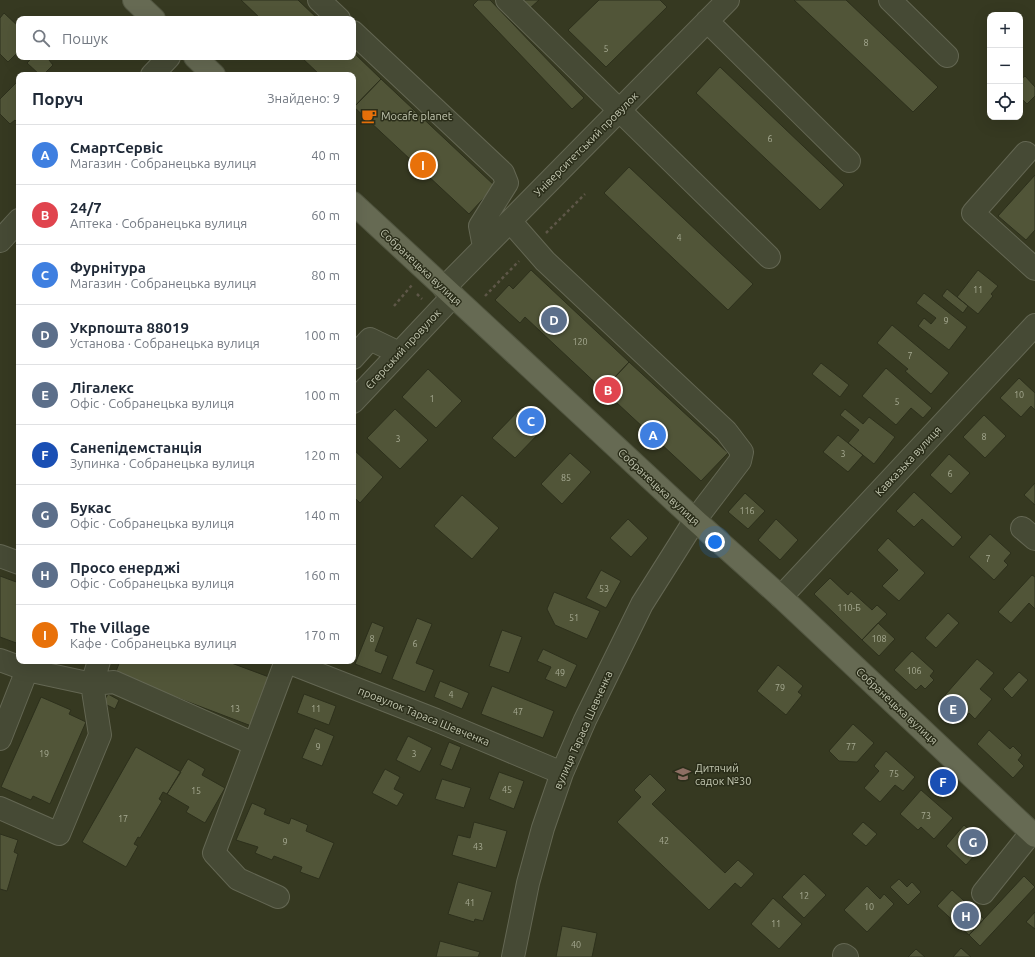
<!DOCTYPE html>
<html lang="uk">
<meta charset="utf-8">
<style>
:root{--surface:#fff;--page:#f2f2f3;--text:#1f2937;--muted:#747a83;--line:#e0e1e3;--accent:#ea580c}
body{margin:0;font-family:Ubuntu,sans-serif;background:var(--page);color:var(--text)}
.controls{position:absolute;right:12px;top:12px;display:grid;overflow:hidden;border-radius:8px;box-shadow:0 4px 16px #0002}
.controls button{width:36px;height:36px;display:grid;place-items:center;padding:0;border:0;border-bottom:1px solid var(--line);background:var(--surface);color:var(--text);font:20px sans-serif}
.you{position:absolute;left:715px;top:542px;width:14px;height:14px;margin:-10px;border:3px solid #fff;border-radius:50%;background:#1a73e8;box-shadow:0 0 0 6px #1a73e833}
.badge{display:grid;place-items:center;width:26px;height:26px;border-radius:50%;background:var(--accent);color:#fff;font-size:13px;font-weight:700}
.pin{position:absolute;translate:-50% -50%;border:2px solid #fff;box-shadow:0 1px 4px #0006}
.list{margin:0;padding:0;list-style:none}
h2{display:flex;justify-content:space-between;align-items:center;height:52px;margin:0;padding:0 16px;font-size:17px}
h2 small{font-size:13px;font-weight:400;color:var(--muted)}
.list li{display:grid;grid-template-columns:26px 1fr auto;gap:12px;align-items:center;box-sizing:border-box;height:60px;padding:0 16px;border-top:1px solid var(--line)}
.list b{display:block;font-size:15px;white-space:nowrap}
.list p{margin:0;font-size:13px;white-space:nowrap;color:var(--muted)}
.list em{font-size:13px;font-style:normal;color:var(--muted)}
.icon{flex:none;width:22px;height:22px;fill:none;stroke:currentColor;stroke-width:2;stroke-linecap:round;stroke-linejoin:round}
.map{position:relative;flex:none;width:1035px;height:957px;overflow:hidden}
.search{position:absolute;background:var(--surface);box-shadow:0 4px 16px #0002;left:16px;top:16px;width:340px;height:44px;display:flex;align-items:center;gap:10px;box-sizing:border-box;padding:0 14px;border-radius:8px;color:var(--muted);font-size:15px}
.panel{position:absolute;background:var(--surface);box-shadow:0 4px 16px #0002;left:16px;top:72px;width:340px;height:592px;border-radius:8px}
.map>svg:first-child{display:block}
</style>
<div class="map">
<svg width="1035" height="957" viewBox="0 0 1035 957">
<rect width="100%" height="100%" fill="#363921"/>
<path fill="#515538" stroke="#2d301c" d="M 241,0 L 298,0 L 318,19 L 261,19 Z
M 478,0 L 490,0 L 584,98 L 572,109 L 473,5 Z
M 519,0 L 539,0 L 528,10 Z
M 599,0 L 660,0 L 667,7 L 606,67 L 568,30 Z
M 794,0 L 846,0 L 938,87 L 913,112 Z
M 4,13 L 19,27 L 19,51 L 8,62 L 0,54 L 0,18 Z
M 353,52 L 381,79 L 354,107 L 353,75 L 320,75 L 301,57 L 353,57 Z
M 33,57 L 52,57 L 49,60 L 53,65 L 43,75 L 40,75 L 27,63 Z
M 720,67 L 844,185 L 820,210 L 696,93 Z
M 1025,76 L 1035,87 L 1035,96 L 1027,104 L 1020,97 L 1020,80 Z
M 381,79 L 495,186 L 469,214 L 354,107 Z
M 19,80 L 19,124 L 15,120 L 10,124 L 0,114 L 0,99 Z
M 629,167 L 753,284 L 728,310 L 604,193 Z
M 1035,175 L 1035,230 L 1026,240 L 998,216 Z
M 531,270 L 629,362 L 603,390 L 525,317 L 520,323 L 495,300 L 509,285 L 513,289 Z
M 978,270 L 998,286 L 991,294 L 993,296 L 978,314 L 957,297 Z
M 947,289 L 968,306 L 963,313 L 942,296 Z
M 924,293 L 967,327 L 949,350 L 918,326 L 924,318 L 931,324 L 936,318 L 916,303 Z
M 892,325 L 949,373 L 931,394 L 905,371 L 908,369 L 877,343 Z
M 629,362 L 728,453 L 701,481 L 603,390 Z
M 821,363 L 849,385 L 840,397 L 812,374 Z
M 886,368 L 932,408 L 923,418 L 911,408 L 896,425 L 862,396 Z
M 428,369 L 462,401 L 436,428 L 402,397 Z
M 1019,378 L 1035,393 L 1035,410 L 1031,406 L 1021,417 L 1000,398 Z
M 522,407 L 544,428 L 515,458 L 492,438 Z
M 395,409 L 428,440 L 400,469 L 367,438 Z
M 845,409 L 863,424 L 869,417 L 895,437 L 874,464 L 848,443 L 859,430 L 840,415 Z
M 984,415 L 1006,436 L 985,458 L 963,437 Z
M 838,435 L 863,455 L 848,472 L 823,452 Z
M 354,450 L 383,477 L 360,503 L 353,496 Z
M 570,453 L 591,472 L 562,504 L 541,484 Z
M 949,454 L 970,473 L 951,494 L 930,475 Z
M 1035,483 L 1035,505 L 1024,495 Z
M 914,492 L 962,537 L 953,547 L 922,519 L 914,527 L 896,511 Z
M 745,493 L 765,511 L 748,529 L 728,512 Z
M 462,495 L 499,528 L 472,559 L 434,526 Z
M 628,519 L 648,538 L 631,557 L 610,538 Z
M 776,519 L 798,540 L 780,560 L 758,540 Z
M 990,534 L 1011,553 L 1004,561 L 1008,565 L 994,580 L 969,557 Z
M 888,538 L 925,573 L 899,601 L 882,586 L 898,570 L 877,550 Z
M 601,570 L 621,581 L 606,608 L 586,598 Z
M 1032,575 L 1035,577 L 1035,609 L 1029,603 L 1011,623 L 998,612 Z
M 0,576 L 19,583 L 19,644 L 0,637 Z
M 830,578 L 848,595 L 851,591 L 872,610 L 877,605 L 887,614 L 862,640 L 814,594 Z
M 554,592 L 600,611 L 587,639 L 555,625 L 547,609 Z
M 948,613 L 959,623 L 936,648 L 925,638 Z
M 417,618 L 432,624 L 416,663 L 434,670 L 425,692 L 392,679 Z
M 372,622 L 384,627 L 375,651 L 388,656 L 381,674 L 355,664 Z
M 878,623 L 895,639 L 879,656 L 862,640 Z
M 502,630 L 522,637 L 509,673 L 489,666 Z
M 543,649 L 577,665 L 566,688 L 545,679 L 551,667 L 537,661 Z
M 912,651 L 934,671 L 930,676 L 934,680 L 925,689 L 921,685 L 916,690 L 894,670 Z
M 977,659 L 994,673 L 980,689 L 992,699 L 975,719 L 969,713 L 961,722 L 938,703 Z
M 120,661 L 226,661 L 269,677 L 254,727 L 115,674 Z
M 778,665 L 803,686 L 798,692 L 802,695 L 786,715 L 757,691 Z
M 1019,672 L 1028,680 L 1012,698 L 1003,689 Z
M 440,681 L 469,693 L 462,709 L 434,697 Z
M 492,686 L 554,711 L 543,738 L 481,714 Z
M 108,694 L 119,700 L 115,709 L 103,703 Z
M 304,694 L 336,706 L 329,725 L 297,713 Z
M 41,697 L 71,710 L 69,714 L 86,722 L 50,804 L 33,796 L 31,800 L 1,787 Z
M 853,724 L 874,743 L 857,762 L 839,761 L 829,751 Z
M 315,728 L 334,736 L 322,766 L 302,758 Z
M 989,730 L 1010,749 L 1013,746 L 1022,755 L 1018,760 L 1024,766 L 1013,778 L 977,744 Z
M 408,736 L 432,748 L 420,772 L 396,760 Z
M 449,742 L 461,747 L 452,770 L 440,765 Z
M 136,747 L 181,772 L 167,794 L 163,792 L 159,799 L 162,801 L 140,838 L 138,837 L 134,844 L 138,846 L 126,867 L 82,842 Z
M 886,751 L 915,777 L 903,791 L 895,785 L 880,802 L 864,788 L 879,771 L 874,766 Z
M 188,759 L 205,769 L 202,775 L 225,788 L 205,823 L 186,812 L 189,807 L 167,794 Z
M 385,769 L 400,777 L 394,789 L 404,794 L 397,806 L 372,793 Z
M 499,772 L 524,781 L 514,809 L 489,799 Z
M 650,774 L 666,790 L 652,804 L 725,873 L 738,860 L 754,874 L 741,888 L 735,883 L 709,910 L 617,822 L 641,797 L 634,790 Z
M 442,779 L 471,788 L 464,808 L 435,799 Z
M 921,790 L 953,818 L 934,839 L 921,827 L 918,830 L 900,814 Z
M 252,803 L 266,809 L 264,814 L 289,824 L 291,818 L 308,825 L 306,831 L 334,843 L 319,879 L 300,872 L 302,867 L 274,856 L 272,860 L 255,853 L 258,847 L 236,840 Z
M 474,822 L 507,831 L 496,868 L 452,855 L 458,835 L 470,838 Z
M 863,822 L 877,834 L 866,846 L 852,834 Z
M 964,825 L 985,844 L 966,865 L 946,846 Z
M 0,834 L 18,840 L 14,852 L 18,854 L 7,891 L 0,889 Z
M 804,874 L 826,895 L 804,918 L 782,897 Z
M 1024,876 L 1035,887 L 980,946 L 969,935 Z
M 899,879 L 907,887 L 912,882 L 921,892 L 908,905 L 890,887 Z
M 458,882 L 492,892 L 483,921 L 475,919 L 474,922 L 448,914 Z
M 867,886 L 880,899 L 884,894 L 894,904 L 867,932 L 844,910 Z
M 952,890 L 984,919 L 969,935 L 937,906 Z
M 773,898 L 802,924 L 779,949 L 751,924 Z
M 1035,912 L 1035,929 L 1026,922 Z
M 562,926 L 597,933 L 592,957 L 556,957 Z
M 440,941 L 480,952 L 478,957 L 436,957 Z
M 961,948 L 971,957 L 953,957 Z
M 916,949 L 925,957 L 908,957 Z"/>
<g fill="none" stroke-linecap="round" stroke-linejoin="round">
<defs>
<path id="minor" d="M 319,0 L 339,19
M 507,0 L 769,257
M 890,0 L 947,56
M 707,21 L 849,161
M 353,32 L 503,173 L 507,183 L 480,226 L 484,247
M 152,75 L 169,57
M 1026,153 L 973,213 L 1035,269
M 510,221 L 545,261 L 726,431 L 742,452 L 740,461 L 695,520 L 642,604 L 585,720 L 562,773 L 543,828 L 528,883 L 513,957
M 0,241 L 19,220
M 444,288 L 728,0
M 353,358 L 370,339 L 399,353
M 353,402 L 453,296
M 1022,528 L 1035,539
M 0,556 L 19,563
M 781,597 L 1035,325
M 0,660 L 27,670 L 92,684 L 114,682 L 254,744
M 285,661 L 436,720 L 562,773
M 0,739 L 27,670
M 0,808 L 59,834 L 100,735 L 92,684 L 99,661
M 983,893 L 1031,833
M 278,897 L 238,879 L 214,853 L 286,661
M 844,955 L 847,957"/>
<path id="major" d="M 134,0 L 154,19
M 195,57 L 214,75
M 353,203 L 695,520 L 781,597 L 1035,836"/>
</defs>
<use href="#minor" stroke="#646753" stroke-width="24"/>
<use href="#major" stroke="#525641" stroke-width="24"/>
<path stroke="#5e5748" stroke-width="2.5" stroke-dasharray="3 3" stroke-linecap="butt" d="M 546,233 L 585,194
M 417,294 L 422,299
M 485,296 L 519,261
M 394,306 L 412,285"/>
<use href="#minor" stroke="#464a35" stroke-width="22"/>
<use href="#major" stroke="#666a53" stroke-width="22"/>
</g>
<defs>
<symbol id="cafe-bare" viewBox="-9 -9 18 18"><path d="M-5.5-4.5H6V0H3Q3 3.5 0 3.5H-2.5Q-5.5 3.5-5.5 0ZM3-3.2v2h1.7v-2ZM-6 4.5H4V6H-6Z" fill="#e8710a" stroke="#2b2e1a" stroke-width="2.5" paint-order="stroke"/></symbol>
<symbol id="school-bare" viewBox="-9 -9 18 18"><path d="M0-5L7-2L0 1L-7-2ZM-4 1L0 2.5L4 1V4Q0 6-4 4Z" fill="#8d6e63" stroke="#2b2e1a" stroke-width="2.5" paint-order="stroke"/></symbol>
</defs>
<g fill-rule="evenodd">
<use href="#cafe-bare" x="358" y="105" width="22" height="22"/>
<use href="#school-bare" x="672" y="763" width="22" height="22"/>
</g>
<g text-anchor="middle" stroke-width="3" stroke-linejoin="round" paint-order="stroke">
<g font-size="9" fill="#a6aa92">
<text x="866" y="46">8</text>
<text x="606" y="52">5</text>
<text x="770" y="142">6</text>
<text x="679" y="241">4</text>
<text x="978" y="293">11</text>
<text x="946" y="324">9</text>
<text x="580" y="345">120</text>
<text x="910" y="359">7</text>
<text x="1019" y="398">10</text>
<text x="432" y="402">1</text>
<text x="897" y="405">5</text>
<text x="984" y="440">8</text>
<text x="398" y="442">3</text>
<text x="843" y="457">3</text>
<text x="950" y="477">6</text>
<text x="566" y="481">85</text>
<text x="747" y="514">116</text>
<text x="988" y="562">7</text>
<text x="604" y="592">53</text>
<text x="849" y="611">110-Б</text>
<text x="574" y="621">51</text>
<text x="372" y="642">8</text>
<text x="879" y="642">108</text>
<text x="415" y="647">6</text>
<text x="914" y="674">106</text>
<text x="560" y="676">49</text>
<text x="780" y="691">79</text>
<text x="451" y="698">4</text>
<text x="235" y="712">13</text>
<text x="316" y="712">11</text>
<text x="518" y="715">47</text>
<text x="318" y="750">9</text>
<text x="851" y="750">77</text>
<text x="44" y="757">19</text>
<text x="414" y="757">3</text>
<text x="894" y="777">75</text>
<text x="507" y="793">45</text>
<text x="196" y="794">15</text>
<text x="926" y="819">73</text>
<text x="123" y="822">17</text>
<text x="664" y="844">42</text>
<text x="285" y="845">9</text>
<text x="478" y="850">43</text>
<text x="804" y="899">12</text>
<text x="470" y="906">41</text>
<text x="869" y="910">10</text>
<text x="776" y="927">11</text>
<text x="576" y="948">40</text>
</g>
<g font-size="11" fill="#c2c6b0" stroke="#2b2e1a" text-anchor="start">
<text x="381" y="120">Mocafe planet</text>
<text x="695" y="772">Дитячий<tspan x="695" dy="13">садок №30</tspan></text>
</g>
<g font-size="11" fill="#c2c6b0" stroke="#2b2e1a">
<text transform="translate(586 144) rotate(-45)" y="4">Університетський провулок</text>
<text transform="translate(421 267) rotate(43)" y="4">Собранецька вулиця</text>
<text transform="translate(403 349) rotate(-47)" y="4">Єгерський провулок</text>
<text transform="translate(908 461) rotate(-47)" y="4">Кавказька вулиця</text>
<text transform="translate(659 487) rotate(43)" y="4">Собранецька вулиця</text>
<text transform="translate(897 706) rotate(43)" y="4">Собранецька вулиця</text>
<text transform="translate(424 716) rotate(22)" y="4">провулок Тараса Шевченка</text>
<text transform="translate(583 730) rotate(-66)" y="4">вулиця Тараса Шевченка</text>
</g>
</g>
</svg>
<div class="controls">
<button>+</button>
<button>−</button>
<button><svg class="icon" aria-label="locate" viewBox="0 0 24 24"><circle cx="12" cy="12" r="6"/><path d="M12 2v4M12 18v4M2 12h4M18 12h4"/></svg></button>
</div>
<div class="you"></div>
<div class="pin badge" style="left:653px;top:435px;background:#3f7fe0">A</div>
<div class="pin badge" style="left:608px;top:390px;background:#e0444e">B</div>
<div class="pin badge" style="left:531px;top:421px;background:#3f7fe0">C</div>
<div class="pin badge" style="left:554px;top:320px;background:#5c6f8a">D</div>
<div class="pin badge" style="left:953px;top:709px;background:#5c6f8a">E</div>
<div class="pin badge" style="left:943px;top:782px;background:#1a4fb4">F</div>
<div class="pin badge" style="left:973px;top:842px;background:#5c6f8a">G</div>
<div class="pin badge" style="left:966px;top:916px;background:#5c6f8a">H</div>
<div class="pin badge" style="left:423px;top:165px;background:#e8710a">I</div>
<div class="search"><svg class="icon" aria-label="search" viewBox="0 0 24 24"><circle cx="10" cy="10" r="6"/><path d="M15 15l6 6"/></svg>Пошук</div>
<section class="panel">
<h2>Поруч<small>Знайдено: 9</small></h2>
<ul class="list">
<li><span class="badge" style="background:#3f7fe0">A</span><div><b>СмартСервіс</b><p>Магазин · Собранецька вулиця</p></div><em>40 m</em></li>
<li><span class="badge" style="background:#e0444e">B</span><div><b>24/7</b><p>Аптека · Собранецька вулиця</p></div><em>60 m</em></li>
<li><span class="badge" style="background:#3f7fe0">C</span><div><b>Фурнітура</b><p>Магазин · Собранецька вулиця</p></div><em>80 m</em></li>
<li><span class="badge" style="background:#5c6f8a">D</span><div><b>Укрпошта 88019</b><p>Установа · Собранецька вулиця</p></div><em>100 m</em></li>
<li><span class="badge" style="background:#5c6f8a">E</span><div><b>Лігалекс</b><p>Офіс · Собранецька вулиця</p></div><em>100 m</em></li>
<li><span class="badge" style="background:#1a4fb4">F</span><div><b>Санепідемстанція</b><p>Зупинка · Собранецька вулиця</p></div><em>120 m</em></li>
<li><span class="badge" style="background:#5c6f8a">G</span><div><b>Букас</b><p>Офіс · Собранецька вулиця</p></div><em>140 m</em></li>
<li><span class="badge" style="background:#5c6f8a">H</span><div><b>Просо енерджі</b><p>Офіс · Собранецька вулиця</p></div><em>160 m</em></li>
<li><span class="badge" style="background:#e8710a">I</span><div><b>The Village</b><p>Кафе · Собранецька вулиця</p></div><em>170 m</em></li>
</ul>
</section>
</div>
